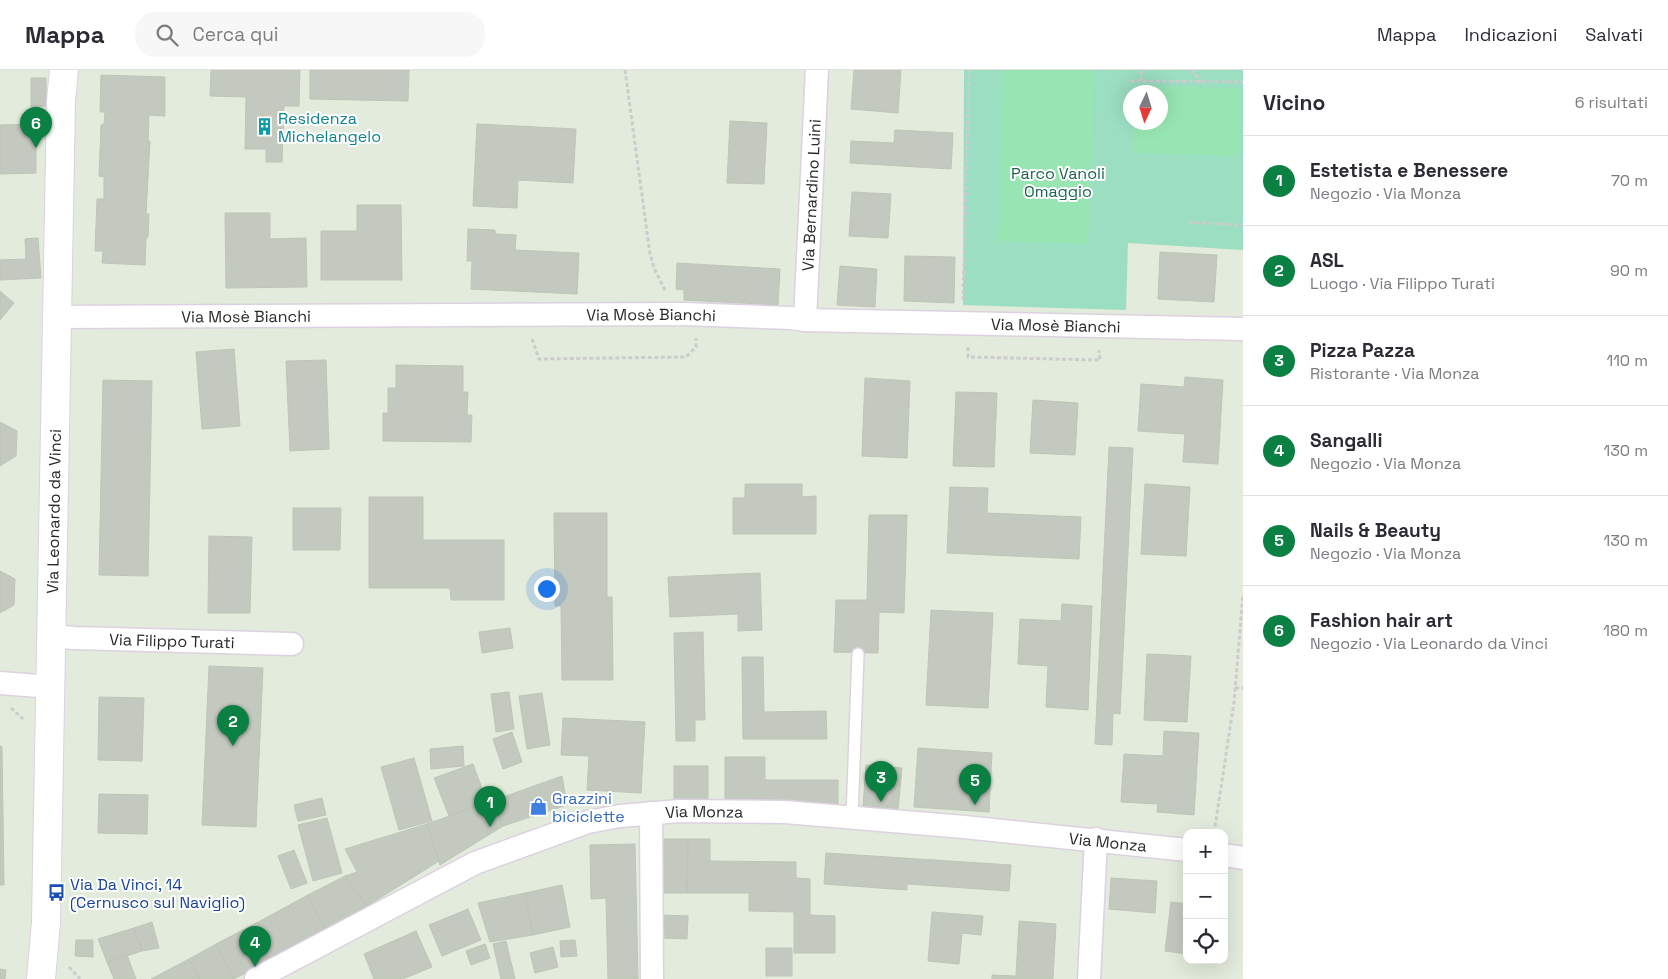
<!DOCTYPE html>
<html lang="it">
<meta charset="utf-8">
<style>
:root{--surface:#fff;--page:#f7f7f7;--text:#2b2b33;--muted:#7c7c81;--line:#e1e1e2;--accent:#0b8043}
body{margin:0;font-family:"Space Grotesk",sans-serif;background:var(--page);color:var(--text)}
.controls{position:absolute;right:15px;bottom:15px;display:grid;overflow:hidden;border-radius:10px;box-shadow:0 5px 20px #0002}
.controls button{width:45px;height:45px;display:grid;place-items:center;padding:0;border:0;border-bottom:1px solid var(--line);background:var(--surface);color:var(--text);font:25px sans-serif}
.compass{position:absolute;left:1123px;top:15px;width:45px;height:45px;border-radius:50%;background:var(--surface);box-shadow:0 5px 20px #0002;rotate:184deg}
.you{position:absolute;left:546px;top:518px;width:18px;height:18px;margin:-12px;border:4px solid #fff;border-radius:50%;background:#1a73e8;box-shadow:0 0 0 8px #1a73e833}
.badge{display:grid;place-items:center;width:32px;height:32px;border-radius:50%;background:var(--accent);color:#fff;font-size:16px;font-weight:700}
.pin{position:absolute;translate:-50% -41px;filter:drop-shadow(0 1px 2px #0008)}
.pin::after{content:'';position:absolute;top:26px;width:18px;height:15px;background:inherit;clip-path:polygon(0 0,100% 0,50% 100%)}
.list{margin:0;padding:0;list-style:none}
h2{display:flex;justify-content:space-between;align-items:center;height:65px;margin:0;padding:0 20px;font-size:21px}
h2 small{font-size:16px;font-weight:400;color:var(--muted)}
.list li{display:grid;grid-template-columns:32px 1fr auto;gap:15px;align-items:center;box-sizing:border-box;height:90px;padding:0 20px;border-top:1px solid var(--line)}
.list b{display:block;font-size:19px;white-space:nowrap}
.list p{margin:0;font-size:16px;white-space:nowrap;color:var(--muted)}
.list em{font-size:16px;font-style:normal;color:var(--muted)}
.icon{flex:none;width:28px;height:28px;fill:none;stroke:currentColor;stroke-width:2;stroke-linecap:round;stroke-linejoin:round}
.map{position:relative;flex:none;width:1243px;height:909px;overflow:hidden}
header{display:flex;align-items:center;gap:30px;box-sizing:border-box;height:70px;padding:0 25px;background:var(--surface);border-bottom:1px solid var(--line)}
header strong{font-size:24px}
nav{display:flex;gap:28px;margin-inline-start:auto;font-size:18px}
.search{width:350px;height:45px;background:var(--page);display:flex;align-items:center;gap:12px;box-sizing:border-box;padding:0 18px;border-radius:20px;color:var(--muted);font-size:19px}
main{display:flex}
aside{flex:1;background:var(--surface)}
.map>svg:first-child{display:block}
</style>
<header>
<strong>Mappa</strong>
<div class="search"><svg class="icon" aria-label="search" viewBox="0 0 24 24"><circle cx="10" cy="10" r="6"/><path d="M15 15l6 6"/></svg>Cerca qui</div>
<nav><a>Mappa</a><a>Indicazioni</a><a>Salvati</a></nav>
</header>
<main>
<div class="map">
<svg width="1243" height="909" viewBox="0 0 1243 909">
<rect width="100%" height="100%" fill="#e3ebdc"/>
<path fill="#9bdec2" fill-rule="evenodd" d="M 964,0 L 1243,0 L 1243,180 L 1128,173 L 1126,240 L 963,235 ZM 1130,22 L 1160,22 L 1160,52 L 1130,52 Z"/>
<path fill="#97e5b2" d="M 1003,0 L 1094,0 L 1088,174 L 998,171 Z
M 1135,16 L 1240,18 L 1239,86 L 1133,83 L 1134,53 L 1160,52 L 1160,22 L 1134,22 Z"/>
<path fill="#c3c9be" stroke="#bdc6b6" d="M 211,0 L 300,0 L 299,36 L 284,36 L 282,92 L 266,92 L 266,79 L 245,79 L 246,27 L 210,26 Z
M 310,0 L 409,0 L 408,31 L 310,29 Z
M 854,0 L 901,0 L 898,43 L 851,39 Z
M 101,5 L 165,7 L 165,46 L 149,45 L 148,71 L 150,71 L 146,144 L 149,144 L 148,167 L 146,168 L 145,195 L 102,193 L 103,181 L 95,181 L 97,129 L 104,129 L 104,107 L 99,106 L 101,55 L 104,54 L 105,42 L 100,42 Z
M 31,8 L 46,8 L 46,36 L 31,37 Z
M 730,51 L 767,53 L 764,114 L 727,113 Z
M 36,54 L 36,103 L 0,104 L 0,55 Z
M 477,54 L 576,59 L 573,113 L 518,110 L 517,138 L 473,136 Z
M 895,60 L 953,63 L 951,99 L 850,93 L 851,71 L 894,73 Z
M 852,122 L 891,124 L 888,168 L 849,166 Z
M 357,135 L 401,135 L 402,210 L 321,210 L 321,161 L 357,161 Z
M 225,143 L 270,143 L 270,169 L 306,168 L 307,217 L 226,218 Z
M 468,159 L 495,160 L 495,164 L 516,165 L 515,180 L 579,183 L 577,224 L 471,219 L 472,191 L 467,191 Z
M 38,168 L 41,208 L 0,210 L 0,190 L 26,189 L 25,169 Z
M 1160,182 L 1217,185 L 1214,232 L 1158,229 Z
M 905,186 L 955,187 L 954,233 L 904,231 Z
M 677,193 L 780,199 L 778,235 L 684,230 L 684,220 L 676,219 Z
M 840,196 L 877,199 L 875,237 L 837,235 Z
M 0,221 L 14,233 L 0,250 Z
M 234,279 L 240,356 L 202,359 L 196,282 Z
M 326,290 L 329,379 L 290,381 L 286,291 Z
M 396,295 L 463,296 L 463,322 L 468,322 L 467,345 L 472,345 L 471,372 L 383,371 L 383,343 L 388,343 L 388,318 L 396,318 Z
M 1185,307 L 1223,310 L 1218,394 L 1183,392 L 1185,364 L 1138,361 L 1141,314 L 1184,317 Z
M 865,308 L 910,311 L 907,388 L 862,386 Z
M 103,310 L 152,311 L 148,506 L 99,505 Z
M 956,322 L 997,323 L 994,397 L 953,396 Z
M 1033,330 L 1078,333 L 1075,385 L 1030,383 Z
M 0,352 L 17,361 L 16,386 L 0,396 Z
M 1109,377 L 1133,378 L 1120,644 L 1113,643 L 1112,675 L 1095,674 Z
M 745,414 L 802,414 L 802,427 L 816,426 L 816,464 L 733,464 L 733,428 L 745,428 Z
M 1145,414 L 1190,417 L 1186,486 L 1141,484 Z
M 950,417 L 988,418 L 987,443 L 1081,447 L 1079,489 L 947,483 Z
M 369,427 L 423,427 L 423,470 L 504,470 L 504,530 L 451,530 L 450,518 L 369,518 Z
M 293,438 L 341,438 L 340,480 L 293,480 Z
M 554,443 L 607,443 L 607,527 L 612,527 L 613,610 L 562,610 L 561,536 L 555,536 Z
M 869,445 L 907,445 L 904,543 L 879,542 L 878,583 L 834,582 L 836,530 L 867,530 Z
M 209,466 L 252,467 L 250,543 L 208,543 Z
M 0,501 L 15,509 L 14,535 L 0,543 Z
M 760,503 L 762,560 L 738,561 L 738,544 L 670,547 L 668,507 Z
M 1062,534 L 1092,536 L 1088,640 L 1046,637 L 1048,596 L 1018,594 L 1020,549 L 1061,551 Z
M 931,540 L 993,543 L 988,638 L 926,635 Z
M 510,558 L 513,578 L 482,583 L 479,562 Z
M 703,562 L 705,650 L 695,650 L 695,671 L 676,671 L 674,563 Z
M 1147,584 L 1191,586 L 1187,652 L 1144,650 Z
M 742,587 L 763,587 L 764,642 L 826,641 L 827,669 L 743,669 Z
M 209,596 L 263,598 L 256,757 L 202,755 Z
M 509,622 L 514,659 L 496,662 L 491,624 Z
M 542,623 L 550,675 L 527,679 L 519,626 Z
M 99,627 L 144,628 L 142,691 L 98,690 Z
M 563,648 L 645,652 L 641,723 L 587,720 L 589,686 L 561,685 Z
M 1164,661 L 1199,663 L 1194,745 L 1157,742 L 1158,734 L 1121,732 L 1124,684 L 1163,686 Z
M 512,662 L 522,692 L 503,699 L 493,669 Z
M 0,676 L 2,677 L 4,815 L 0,815 Z
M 463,676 L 464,696 L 431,699 L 430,679 Z
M 918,678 L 992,683 L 989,742 L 914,737 Z
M 725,687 L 765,687 L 765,710 L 838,710 L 838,734 L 725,733 Z
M 414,688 L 432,751 L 399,760 L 381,697 Z
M 473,694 L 487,732 L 449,746 L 434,708 Z
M 866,695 L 902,698 L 898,739 L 863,736 Z
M 674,696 L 708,696 L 708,733 L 674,733 Z
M 562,706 L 567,735 L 503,756 L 492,731 Z
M 99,724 L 148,725 L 147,764 L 98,763 Z
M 322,728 L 326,745 L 298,751 L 294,735 Z
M 492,731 L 503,756 L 440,795 L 427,754 Z
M 327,748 L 342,803 L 313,811 L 298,755 Z
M 427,754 L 439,791 L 367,836 L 345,806 L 357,802 L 345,779 Z
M 658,769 L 688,769 L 687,823 L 658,823 Z
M 688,769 L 710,769 L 710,791 L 796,792 L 796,808 L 810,809 L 810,845 L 835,846 L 835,883 L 794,883 L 794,842 L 749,841 L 749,823 L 687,823 Z
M 635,774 L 638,909 L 608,909 L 606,828 L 591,829 L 590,775 Z
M 294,780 L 307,813 L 291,819 L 278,786 Z
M 826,783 L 1011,795 L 1009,821 L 907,814 L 907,820 L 824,814 Z
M 345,806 L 367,836 L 325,860 L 308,825 Z
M 1111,808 L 1157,811 L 1155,843 L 1109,839 Z
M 562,815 L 570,857 L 533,865 L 525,823 Z
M 525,823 L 533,865 L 490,872 L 478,833 Z
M 308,825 L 325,860 L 265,893 L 249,857 Z
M 1171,832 L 1187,834 L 1187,884 L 1165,881 Z
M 468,839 L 481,870 L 442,886 L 429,855 Z
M 932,842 L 983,846 L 981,865 L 962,863 L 959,894 L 928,891 Z
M 661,845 L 688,846 L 687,869 L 660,868 Z
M 1019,851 L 1056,854 L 1053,909 L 992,909 L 992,905 L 1016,906 Z
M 152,852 L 159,878 L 142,881 L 134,858 Z
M 249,857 L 265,893 L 234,909 L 216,874 Z
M 134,858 L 142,881 L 107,892 L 98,869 Z
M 416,861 L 432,897 L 403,909 L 374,909 L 364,884 Z
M 76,870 L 93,870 L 93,887 L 75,886 Z
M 575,870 L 577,886 L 561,887 L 560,871 Z
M 506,871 L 515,909 L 501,909 L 493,874 Z
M 216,874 L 234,909 L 200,909 L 189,889 Z
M 485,874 L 490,888 L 471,895 L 466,881 Z
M 553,877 L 558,897 L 535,903 L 530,883 Z
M 766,878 L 792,878 L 792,906 L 766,906 Z
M 127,885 L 136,909 L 114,909 L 107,892 Z
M 189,889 L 200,909 L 151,909 Z
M 0,899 L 6,900 L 5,909 L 0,909 Z"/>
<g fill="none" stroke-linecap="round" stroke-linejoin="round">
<defs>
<path id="lane" d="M 852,747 L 858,584"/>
<g id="street">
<path id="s1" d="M 57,247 L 684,244 L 791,248 L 805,250 L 1243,259"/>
<path id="s2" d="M 805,250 L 817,0"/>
<path id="s3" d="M 52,566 L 74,568 L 292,574"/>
<path d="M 0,613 L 51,617"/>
<path d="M 651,743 L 652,909"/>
<path d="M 1224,785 L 1243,788"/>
<path id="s4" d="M 256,909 L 475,793 L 588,752 L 620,746 L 679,741 L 785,742 L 964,757 L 1187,780"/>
<path d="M 1089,909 L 1096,769"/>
</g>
<g id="secondary">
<path id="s5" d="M 41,909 L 46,852 L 61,31 L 64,0"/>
</g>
</defs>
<use href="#lane" stroke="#ddd1e1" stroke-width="14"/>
<use href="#street" stroke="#ddd1e1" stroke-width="25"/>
<use href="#secondary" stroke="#ddd1e1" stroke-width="30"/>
<path stroke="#ccc" stroke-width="3" stroke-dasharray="4 2.5" stroke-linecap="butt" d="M 625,0 L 650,184 L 654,198 L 665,220
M 1191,0 L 1201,11
M 1130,11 L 1243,12
M 1141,11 L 1142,0
M 1189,152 L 1243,155
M 963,230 L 969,0
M 532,269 L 539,289 L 686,287 L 696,277 L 696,268
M 968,277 L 968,287 L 1100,290 L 1099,280
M 1235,618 L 1243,618
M 11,638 L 23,649
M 1214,763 L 1234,632 L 1243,525
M 69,897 L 80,909"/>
<use href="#lane" stroke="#fff" stroke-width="11"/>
<use href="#street" stroke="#fff" stroke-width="22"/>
<use href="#secondary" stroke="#fff" stroke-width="28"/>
</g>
<defs>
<symbol id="building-bare" viewBox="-9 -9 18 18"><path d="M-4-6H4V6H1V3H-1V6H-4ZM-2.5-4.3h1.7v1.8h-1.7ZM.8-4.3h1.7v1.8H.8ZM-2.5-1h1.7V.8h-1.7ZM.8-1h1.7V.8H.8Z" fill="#0f9aa8" stroke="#fff" stroke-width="2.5" paint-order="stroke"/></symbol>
<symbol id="shop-bare" viewBox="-9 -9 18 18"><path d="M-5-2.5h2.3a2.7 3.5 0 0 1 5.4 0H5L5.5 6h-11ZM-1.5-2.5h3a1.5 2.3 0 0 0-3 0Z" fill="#3f7fe0" stroke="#fff" stroke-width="2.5" paint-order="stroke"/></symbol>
<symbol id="bus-bare" viewBox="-9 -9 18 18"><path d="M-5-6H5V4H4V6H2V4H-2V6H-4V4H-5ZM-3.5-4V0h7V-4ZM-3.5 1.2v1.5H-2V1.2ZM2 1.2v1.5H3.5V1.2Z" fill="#1a4fb4" stroke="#fff" stroke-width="2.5" paint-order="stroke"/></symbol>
</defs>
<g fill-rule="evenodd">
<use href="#building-bare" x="252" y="44" width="25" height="25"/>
<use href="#shop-bare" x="526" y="724" width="25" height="25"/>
<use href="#bus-bare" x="44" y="810" width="25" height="25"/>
</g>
<g text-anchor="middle" stroke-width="4" stroke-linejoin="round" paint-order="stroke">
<g font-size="16" fill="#0d838f" stroke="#fff" text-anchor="start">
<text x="278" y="54">Residenza<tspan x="278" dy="18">Michelangelo</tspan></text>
</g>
<g font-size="16" fill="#1e624e" stroke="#fff">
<text x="1058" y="109">Parco Vanoli<tspan x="1058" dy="18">Omaggio</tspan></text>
</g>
<g font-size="16" fill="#292929" stroke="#fff">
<text dy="6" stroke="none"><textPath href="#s2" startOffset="125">Via Bernardino Luini</textPath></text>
<text dy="6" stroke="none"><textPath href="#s1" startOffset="594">Via Mosè Bianchi</textPath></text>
<text dy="6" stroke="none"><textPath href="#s1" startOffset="189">Via Mosè Bianchi</textPath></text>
<text dy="6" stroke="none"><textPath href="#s1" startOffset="999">Via Mosè Bianchi</textPath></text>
<text dy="6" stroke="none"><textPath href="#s5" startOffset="468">Via Leonardo da Vinci</textPath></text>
<text dy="6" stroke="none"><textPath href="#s3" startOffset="120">Via Filippo Turati</textPath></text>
<text dy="6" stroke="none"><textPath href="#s4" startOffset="485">Via Monza</textPath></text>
<text dy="6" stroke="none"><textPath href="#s4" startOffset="890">Via Monza</textPath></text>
</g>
<g font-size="16" fill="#366cbe" stroke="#fff" text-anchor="start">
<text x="552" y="734">Grazzini<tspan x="552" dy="18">biciclette</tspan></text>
</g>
<g font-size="16" fill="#164399" stroke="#fff" text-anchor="start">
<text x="70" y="820">Via Da Vinci, 14<tspan x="70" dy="18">(Cernusco sul Naviglio)</tspan></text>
</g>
</g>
</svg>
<div class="controls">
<button>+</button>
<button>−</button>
<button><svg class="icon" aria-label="locate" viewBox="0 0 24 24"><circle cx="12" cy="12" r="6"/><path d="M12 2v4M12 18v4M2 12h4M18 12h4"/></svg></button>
</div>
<svg class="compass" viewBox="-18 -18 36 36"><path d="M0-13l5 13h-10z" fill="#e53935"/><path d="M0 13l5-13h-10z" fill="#7c7c81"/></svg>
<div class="you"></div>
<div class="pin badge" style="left:490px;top:757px">1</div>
<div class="pin badge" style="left:233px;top:676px">2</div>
<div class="pin badge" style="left:881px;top:732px">3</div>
<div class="pin badge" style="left:255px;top:897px">4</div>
<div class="pin badge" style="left:975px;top:735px">5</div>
<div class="pin badge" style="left:36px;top:78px">6</div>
</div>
<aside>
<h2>Vicino<small>6 risultati</small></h2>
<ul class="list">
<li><span class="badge">1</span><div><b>Estetista e Benessere</b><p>Negozio · Via Monza</p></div><em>70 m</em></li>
<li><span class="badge">2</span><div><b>ASL</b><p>Luogo · Via Filippo Turati</p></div><em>90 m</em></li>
<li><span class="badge">3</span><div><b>Pizza Pazza</b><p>Ristorante · Via Monza</p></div><em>110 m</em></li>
<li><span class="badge">4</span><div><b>Sangalli</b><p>Negozio · Via Monza</p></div><em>130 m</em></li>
<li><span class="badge">5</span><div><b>Nails &amp; Beauty</b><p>Negozio · Via Monza</p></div><em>130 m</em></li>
<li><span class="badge">6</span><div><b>Fashion hair art</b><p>Negozio · Via Leonardo da Vinci</p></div><em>180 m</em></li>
</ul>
</aside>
</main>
